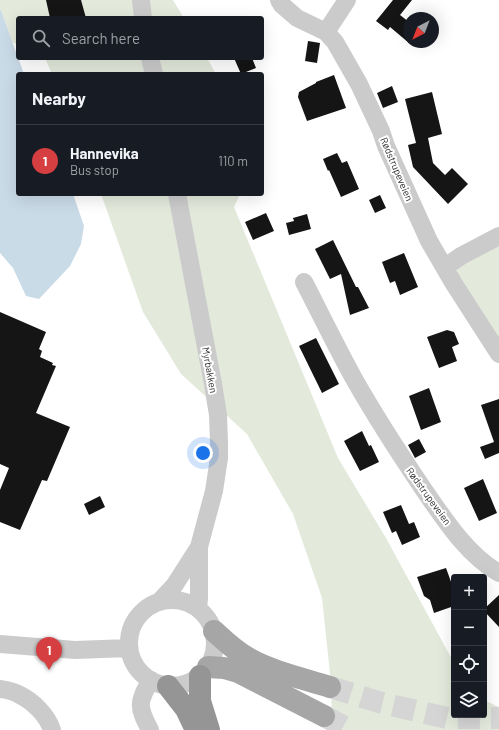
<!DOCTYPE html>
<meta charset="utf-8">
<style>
:root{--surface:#171b24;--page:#242831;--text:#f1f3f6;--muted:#9ea1a6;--line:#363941;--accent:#d63f42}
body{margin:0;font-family:Barlow,sans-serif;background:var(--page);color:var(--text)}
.controls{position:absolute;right:12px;bottom:12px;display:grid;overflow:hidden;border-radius:4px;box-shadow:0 4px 16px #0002}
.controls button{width:36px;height:36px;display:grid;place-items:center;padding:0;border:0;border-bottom:1px solid var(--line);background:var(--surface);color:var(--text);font:20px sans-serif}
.compass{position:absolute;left:403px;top:12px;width:36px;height:36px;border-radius:50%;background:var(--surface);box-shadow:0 4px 16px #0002;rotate:222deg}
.you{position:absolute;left:203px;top:453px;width:14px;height:14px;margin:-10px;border:3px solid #fff;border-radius:50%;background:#1a73e8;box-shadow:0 0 0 6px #1a73e833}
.badge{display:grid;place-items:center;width:26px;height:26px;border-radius:50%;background:var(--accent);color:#fff;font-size:13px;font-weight:700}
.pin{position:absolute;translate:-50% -33px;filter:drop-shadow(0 1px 2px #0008)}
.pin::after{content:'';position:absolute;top:21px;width:14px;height:12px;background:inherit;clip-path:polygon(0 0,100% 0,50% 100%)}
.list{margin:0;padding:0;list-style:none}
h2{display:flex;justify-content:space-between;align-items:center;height:52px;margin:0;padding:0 16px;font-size:17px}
h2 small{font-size:13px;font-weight:400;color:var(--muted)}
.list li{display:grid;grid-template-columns:26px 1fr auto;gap:12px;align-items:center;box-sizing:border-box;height:72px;padding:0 16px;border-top:1px solid var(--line)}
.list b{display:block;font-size:15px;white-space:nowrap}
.list p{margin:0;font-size:13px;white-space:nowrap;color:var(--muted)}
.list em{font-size:13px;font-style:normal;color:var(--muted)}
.icon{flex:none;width:22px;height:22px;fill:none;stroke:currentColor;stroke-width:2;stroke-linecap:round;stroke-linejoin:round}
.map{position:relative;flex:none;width:499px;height:730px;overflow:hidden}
.search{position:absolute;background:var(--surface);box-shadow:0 4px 16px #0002;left:16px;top:16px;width:248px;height:44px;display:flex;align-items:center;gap:10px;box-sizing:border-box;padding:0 14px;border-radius:4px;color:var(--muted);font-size:15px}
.panel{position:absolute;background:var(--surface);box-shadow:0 4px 16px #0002;left:16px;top:72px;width:248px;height:124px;border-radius:4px}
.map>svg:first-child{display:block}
</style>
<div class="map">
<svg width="499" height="730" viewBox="0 0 499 730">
<rect width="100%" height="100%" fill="#fff"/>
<path fill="#e3eadc" d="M 0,0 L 173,0 L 184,18 L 18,18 L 18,45 L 12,42 L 0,8 Z
M 45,58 L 207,58 L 216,74 L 52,74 Z
M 101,194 L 240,194 L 234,207 L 338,458 L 386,538 L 454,663 L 454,715 L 484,715 L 484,700 L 499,707 L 499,730 L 332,730 L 331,683 L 322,598 L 293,514 L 247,434 L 181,374 L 143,312 Z
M 499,234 L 499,344 L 461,294 L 455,258 Z"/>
<path fill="#cadbe8" d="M 0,8 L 24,74 L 18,74 L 18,194 L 73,194 L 84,226 L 81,244 L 70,266 L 39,299 L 26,296 L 13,268 L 0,253 Z"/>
<path fill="#151515" d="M 46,0 L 81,0 L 86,18 L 50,18 Z
M 393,0 L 412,0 L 400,15 L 409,22 L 409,43 L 390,27 L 388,30 L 376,21 Z
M 308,41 L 320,43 L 317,63 L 305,61 Z
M 234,58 L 252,58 L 256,68 L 241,74 Z
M 334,75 L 346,108 L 307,121 L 298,97 L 299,92 L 316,83 L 316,82 Z
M 392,86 L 398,102 L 383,108 L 377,93 Z
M 432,92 L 442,134 L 428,138 L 433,163 L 445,175 L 452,168 L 468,184 L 448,204 L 413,167 L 408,145 L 416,143 L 405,99 Z
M 337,153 L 342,163 L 347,161 L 359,189 L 341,197 L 329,170 L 328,171 L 323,159 Z
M 380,195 L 386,208 L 375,213 L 369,200 Z
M 266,213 L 274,231 L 253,240 L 245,222 Z
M 307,214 L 311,229 L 289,235 L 286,223 L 294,221 L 293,218 Z
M 333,240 L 356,287 L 358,287 L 369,308 L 350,315 L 341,274 L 330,279 L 315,249 Z
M 404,253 L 418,287 L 400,295 L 395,281 L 390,283 L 382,262 Z
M 0,312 L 46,332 L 39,349 L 42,351 L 40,357 L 53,363 L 52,365 L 56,366 L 36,413 L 70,427 L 47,481 L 42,480 L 20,530 L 0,522 L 0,490 L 9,468 L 0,464 Z
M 447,330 L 454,332 L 459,344 L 452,347 L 457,361 L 439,368 L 427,337 Z
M 316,338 L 339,384 L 322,393 L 299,346 Z
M 429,388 L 441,422 L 421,430 L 409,396 Z
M 499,399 L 499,453 L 485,459 L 480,447 L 494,442 L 481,405 Z
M 362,431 L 369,446 L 371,445 L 379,462 L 360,471 L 344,441 Z
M 419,439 L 426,452 L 415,458 L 408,445 Z
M 483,479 L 497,513 L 479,521 L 464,488 Z
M 100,496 L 105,507 L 89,515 L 84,504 Z
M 401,505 L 409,524 L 414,522 L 420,537 L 402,545 L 396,531 L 392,533 L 383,512 Z
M 446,568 L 454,590 L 454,606 L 434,613 L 430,600 L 424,596 L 417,577 Z
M 499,595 L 499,627 L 484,611 L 484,609 Z"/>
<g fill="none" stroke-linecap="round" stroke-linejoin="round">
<path stroke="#d5d5d5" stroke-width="22" stroke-dasharray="22 11" stroke-linecap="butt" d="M 330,687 L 382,703 L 447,718 L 499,718
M 324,716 L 350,730"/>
<path stroke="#cbcbcb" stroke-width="18" d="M 141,0 L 143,18
M 279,0 L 282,5 L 297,18 L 326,32 L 335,42 L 359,84 L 381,131 L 386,146 L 429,241 L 454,284 L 499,354
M 326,32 L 347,0
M 150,58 L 154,74
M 445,267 L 461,256 L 499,236
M 304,282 C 320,313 336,346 353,377 C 375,416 399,453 424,490 C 445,520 467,555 499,573
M129 643a43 43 0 1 1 86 0a43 43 0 1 1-86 0Z
M 160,601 L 174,586 L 199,547 L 214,491 L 219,458 L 219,442 L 218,415 L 213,384 L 177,194
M 198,608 L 199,598 L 199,547
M 0,644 L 75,650 L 129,648
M 0,689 C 6,690 13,691 18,694 C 33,701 47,715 52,730
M 150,730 C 138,707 137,703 151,680"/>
<path stroke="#a6a6a6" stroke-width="22" d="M 214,631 C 225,641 235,651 248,658 C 270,671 305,679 330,687
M 208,667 L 224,668 L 238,672 L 324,716"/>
<path stroke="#959595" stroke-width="22" d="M 200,676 L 200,701 L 209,730
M 168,686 L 186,709 L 196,730"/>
</g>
<g text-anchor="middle" stroke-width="4" stroke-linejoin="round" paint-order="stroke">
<g font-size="10" fill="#2e2e2e" stroke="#fff">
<text transform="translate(397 169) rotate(67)" y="4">Rødstrupeveien</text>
<text transform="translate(210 370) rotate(80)" y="4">Myrbakken</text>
<text transform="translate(429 496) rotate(54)" y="4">Rødstrupeveien</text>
</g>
</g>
</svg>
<div class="controls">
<button>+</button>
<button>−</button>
<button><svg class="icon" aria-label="locate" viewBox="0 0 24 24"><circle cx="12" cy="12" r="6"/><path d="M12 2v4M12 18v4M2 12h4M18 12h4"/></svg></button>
<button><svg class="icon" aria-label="layers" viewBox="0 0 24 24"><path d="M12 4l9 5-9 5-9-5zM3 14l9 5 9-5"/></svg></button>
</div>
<svg class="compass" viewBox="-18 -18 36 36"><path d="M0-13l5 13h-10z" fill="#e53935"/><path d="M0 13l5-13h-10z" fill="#9ea1a6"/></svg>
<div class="you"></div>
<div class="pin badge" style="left:49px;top:670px">1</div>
<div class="search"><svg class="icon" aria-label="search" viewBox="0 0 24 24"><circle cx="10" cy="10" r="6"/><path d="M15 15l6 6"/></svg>Search here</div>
<section class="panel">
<h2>Nearby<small></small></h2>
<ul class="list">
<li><span class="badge">1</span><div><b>Hannevika</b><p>Bus stop</p></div><em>110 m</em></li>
</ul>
</section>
</div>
